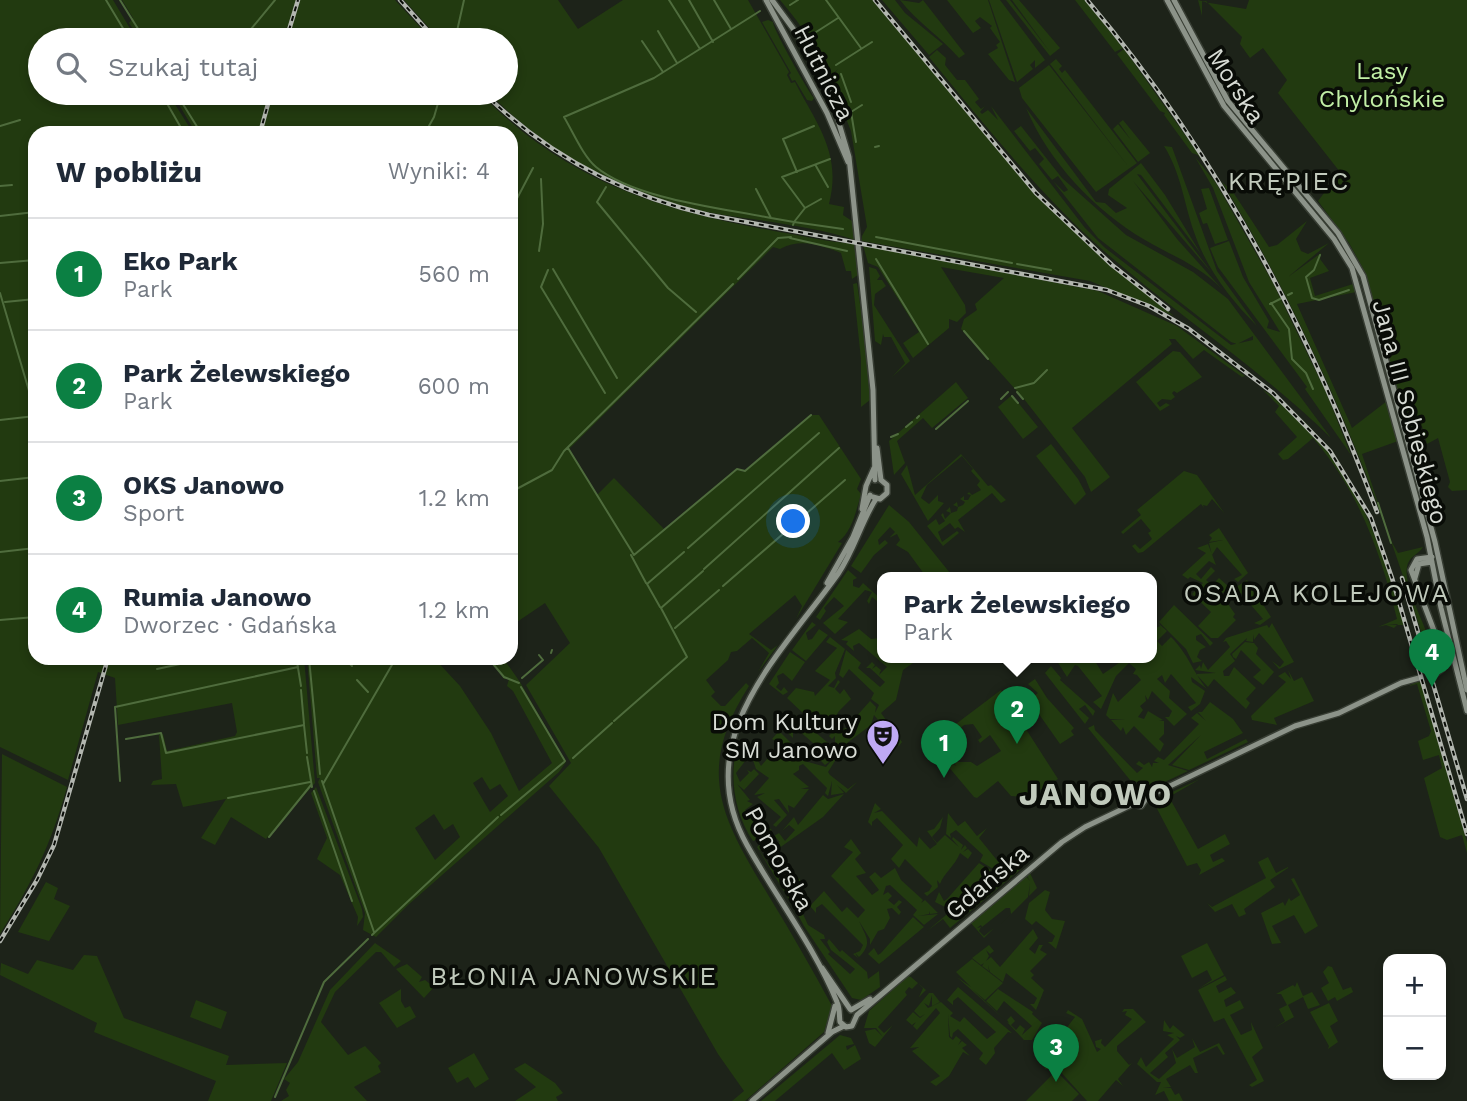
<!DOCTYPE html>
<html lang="pl">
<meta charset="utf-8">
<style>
:root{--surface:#fff;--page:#f6f6f7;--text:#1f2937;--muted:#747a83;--line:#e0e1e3;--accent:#0b8043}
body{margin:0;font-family:"Work Sans",sans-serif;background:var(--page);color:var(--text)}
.controls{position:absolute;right:21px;bottom:21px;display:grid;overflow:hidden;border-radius:14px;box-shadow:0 4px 10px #0003}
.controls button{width:63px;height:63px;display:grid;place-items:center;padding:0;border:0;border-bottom:2px solid var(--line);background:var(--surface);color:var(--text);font:35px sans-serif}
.you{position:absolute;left:794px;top:522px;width:24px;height:24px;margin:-18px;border:5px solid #fff;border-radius:50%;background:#1a73e8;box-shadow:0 0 0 10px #1a73e833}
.badge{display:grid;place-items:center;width:46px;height:46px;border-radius:50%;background:var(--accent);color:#fff;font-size:23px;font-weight:700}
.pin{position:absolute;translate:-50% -58px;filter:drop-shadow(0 2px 4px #0008)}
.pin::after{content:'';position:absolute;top:37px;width:24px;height:21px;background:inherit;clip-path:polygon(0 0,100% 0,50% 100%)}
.popup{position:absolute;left:877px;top:572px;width:280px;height:91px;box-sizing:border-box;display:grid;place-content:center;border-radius:14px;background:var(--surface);filter:drop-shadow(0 2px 5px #0005);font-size:23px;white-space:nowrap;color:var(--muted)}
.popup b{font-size:26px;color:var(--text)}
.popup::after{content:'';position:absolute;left:50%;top:100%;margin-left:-14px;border:14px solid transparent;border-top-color:var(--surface)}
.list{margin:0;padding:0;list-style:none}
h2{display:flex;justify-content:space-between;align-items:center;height:91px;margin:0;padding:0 28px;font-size:30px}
h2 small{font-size:23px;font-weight:400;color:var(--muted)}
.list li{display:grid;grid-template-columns:46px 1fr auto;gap:21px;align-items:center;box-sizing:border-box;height:112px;padding:0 28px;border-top:2px solid var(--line)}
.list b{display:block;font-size:26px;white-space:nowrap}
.list p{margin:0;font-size:23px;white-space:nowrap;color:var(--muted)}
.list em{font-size:23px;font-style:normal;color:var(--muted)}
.icon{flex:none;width:38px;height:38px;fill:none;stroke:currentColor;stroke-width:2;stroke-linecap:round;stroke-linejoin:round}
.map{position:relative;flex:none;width:1467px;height:1101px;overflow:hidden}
.search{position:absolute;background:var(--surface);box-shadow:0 4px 10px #0003;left:28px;top:28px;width:490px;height:77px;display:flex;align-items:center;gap:18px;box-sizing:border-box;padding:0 24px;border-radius:38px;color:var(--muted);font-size:26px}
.panel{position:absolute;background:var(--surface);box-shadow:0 4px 10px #0003;left:28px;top:126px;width:490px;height:539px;border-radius:21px}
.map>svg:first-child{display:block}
</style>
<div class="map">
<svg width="1467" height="1101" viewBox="0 0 1467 1101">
<rect width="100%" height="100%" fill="#1d2319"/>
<path fill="#223a10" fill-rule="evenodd" d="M 0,0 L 113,0 L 137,40 L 40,40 L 40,93 L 168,93 L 193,133 L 35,133 L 35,658 L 304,658 L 315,783 L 266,839 L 231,817 L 215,845 L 201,838 L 226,799 L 183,807 L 176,784 L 151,785 L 153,781 L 162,779 L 159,735 L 163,734 L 167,751 L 235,736 L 237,732 L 232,703 L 118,725 L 115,678 L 98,672 L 68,780 L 0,747 Z
M 122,0 L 395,0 L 432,40 L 140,40 L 129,23 L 133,18 Z
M 404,0 L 558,0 L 578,29 L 623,0 L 748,0 L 789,72 L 787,75 L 791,83 L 795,82 C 817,125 842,153 829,204 L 844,207 L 843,215 L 852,221 L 855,240 C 812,226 762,221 718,214 C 631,198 551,156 489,93 L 506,93 L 506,40 L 440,40 Z
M 780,0 L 874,0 L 1038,196 L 1103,259 L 1174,316 L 1090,281 L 862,241 L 862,236 L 867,227 L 851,131 L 830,79 L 838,69 L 829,77 C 820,52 800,23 780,0 Z
M 882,0 L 895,0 L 905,13 L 943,44 L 929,55 Z
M 900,0 L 919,3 L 923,0 L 965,54 L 959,58 C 941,37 917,22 900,0 Z
M 947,0 L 988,0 L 1015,82 L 1009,80 L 988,54 L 998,48 L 996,45 L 1000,42 L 990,28 L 992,26 L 980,17 L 975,21 L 981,28 L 973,33 Z
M 989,0 L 1000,0 L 1045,60 L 1035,68 L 1035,60 L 1030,65 L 1033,69 L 1017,82 Z
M 1006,0 L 1010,0 L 1050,52 L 1012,0 L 1019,0 L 1060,48 L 1050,56 Z
M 1075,0 L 1085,0 L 1123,48 L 1115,52 Z
M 1198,0 L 1210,3 L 1246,9 L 1249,0 L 1467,0 L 1467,490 L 1452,491 L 1448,487 L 1450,482 L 1438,438 L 1427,444 L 1422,426 L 1409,431 L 1424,492 L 1365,272 L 1349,243 L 1318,201 L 1340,172 L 1278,93 L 1287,80 L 1263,48 L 1250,58 L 1240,44 L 1242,37 L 1206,1 L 1202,1 L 1202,16 Z
M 768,20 L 773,22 C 772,27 808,91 814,98 L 812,101 L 807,100 L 795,80 L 792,81 L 789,75 L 791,73 L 762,22 Z
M 1124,49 L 1217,180 L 1198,155 L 1192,153 L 1164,115 L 1165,113 L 1160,111 L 1117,54 Z
M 937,50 L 946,58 L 945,65 L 957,80 L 965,80 L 979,99 L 975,102 L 981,109 L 985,106 L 980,112 L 982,114 L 988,110 L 998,120 L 991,106 L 1085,228 L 1104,247 L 1231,345 L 1253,340 L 1253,336 L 1237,344 L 1231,342 L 1098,238 L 1053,181 L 1064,192 L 1068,190 L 1058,176 L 1052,180 L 1039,164 L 1044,159 L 1035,148 L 1030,151 L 1014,131 L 1021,126 L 1062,178 L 1126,235 L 1193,272 L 1228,299 L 1331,438 C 1261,369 1178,316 1104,251 C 1039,194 984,124 929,57 Z
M 1056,59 L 1062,66 L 1059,69 L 1062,73 L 1065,70 L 1137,163 L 1096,192 L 1022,98 L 1019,88 L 1049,65 L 1128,166 L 1050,64 Z
M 172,93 L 480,93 C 564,180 658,210 774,231 C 800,235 828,243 854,243 L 858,275 L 852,279 L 851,271 L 846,271 L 841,253 C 820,245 801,238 780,249 L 773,247 L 569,449 L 597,495 L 614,478 L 665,530 L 737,470 L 744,472 L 810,415 L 819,415 L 861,479 L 857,489 L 861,494 C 856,511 852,532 838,542 L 842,543 L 796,619 L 802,606 L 795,595 L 749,634 L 771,650 L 778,645 L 758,672 L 769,653 L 752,638 L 737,651 L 731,652 L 728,660 L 706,680 L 715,692 L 711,696 L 721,706 L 725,706 L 746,683 L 749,686 C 694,772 722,819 770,898 C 792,934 812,969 832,1006 L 824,1032 L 745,1101 L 732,1101 L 744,1091 L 718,1054 L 599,848 L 549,786 L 571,763 L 526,685 L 570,643 L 545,603 L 511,626 L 511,202 L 515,195 L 511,190 L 511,133 L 457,133 L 453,128 L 436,133 L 196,133 Z
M 1026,108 L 1096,202 L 1105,203 L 1116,213 L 1127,208 L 1108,195 L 1109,189 L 1141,163 L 1165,195 L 1201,254 L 1141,175 L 1137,174 L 1212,273 L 1133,181 L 1177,239 L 1222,289 C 1199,265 1172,256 1145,240 C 1094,210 1049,162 1026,108 Z
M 1123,120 L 1150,153 L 1138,162 L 1113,129 L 1118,124 L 1131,140 L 1119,123 Z
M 1164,146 L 1172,147 L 1217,271 L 1257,326 C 1231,300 1206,268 1194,232 C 1184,203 1181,173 1164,146 Z
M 1195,157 L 1216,183 L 1273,283 L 1326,392 L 1351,455 L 1305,389 L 1307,387 L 1218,267 L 1210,248 L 1229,241 L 1243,277 L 1269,321 L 1267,328 L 1280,332 L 1249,282 L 1213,188 Z
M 1222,182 L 1233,192 L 1269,247 L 1277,245 L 1307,221 L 1296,239 L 1301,251 L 1308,254 L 1329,243 L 1288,277 L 1321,253 L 1320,259 L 1329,271 L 1310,278 L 1315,296 L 1353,284 L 1356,292 L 1297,304 L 1352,428 L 1387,401 L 1398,441 L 1362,454 L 1389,537 L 1398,553 L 1423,547 C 1419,554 1408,557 1407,567 C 1402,591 1442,652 1435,667 L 1432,668 C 1382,497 1314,334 1222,182 Z
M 1209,188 L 1228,240 L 1215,244 L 1207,223 L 1203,224 L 1199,213 L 1207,209 L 1201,189 Z
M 863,245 L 1098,291 L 1177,326 L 1245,376 L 1242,377 L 1204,350 L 1193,359 L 1175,339 L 1169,339 L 1172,344 L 1072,428 L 1110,477 L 1091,492 L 1085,477 L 1024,399 L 961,329 L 964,319 L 977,310 L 975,304 L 1004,278 L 941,267 L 965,305 L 966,313 L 957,322 L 949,319 L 949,328 L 913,358 L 903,343 L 919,332 L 878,267 L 868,263 Z
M 869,267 L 876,269 L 880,276 L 877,280 L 882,280 L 886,286 L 875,294 L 874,305 L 910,361 L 892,377 L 905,363 L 891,337 L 884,337 L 883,334 L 881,345 L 875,341 Z
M 857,283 L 866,346 L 870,400 L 861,407 L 861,359 L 853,284 Z
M 1173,351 L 1180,352 L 1202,377 L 1177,393 L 1174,391 L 1172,393 L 1175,397 L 1171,400 L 1162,399 L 1157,403 L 1160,407 L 1166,403 L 1170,405 L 1160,411 L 1136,382 Z
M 956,382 L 968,398 L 932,428 L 923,418 L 897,441 L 905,463 L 894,475 L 889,441 Z
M 1263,390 C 1345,436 1380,539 1404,625 L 1387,625 L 1398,624 L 1394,628 L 1386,625 L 1378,627 L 1397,619 C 1381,554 1359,491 1313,438 L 1288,459 L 1283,460 L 1278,454 L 1297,437 L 1275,412 L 1279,406 Z
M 1012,395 L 1038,427 L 1023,439 L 998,407 Z
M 1051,444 L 1078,479 L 1086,494 L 1075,505 L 1036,456 Z
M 961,454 L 988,486 L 991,485 L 1006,500 L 1001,503 L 992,493 L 958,520 L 965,532 L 958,527 L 955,529 L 950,523 L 938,532 L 942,542 L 957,531 L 959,533 L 943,546 L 927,526 L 936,519 L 939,525 L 945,521 L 941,515 L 943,513 L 945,519 L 951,513 L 946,511 L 950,507 L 951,513 L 957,511 L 958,507 L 953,505 L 957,502 L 958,507 L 963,505 L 965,502 L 960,499 L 964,496 L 964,500 L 968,500 L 971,495 L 967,494 L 972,489 L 969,492 L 972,495 L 981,490 L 977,485 L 980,481 L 971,471 L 973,469 L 962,456 L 927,485 L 921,498 L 929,504 L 938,495 L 938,501 L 944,503 L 928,521 L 901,474 L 907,465 L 915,495 Z
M 1184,471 L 1197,475 L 1225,514 L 1212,499 L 1207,506 L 1203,505 L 1204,508 L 1201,504 L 1143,552 L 1138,553 L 1132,546 L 1135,544 L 1140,549 L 1152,539 L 1148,533 L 1151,531 L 1141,519 L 1123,534 L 1121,532 L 1141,515 L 1137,510 Z
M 889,505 L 909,522 L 954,578 L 927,578 L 908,552 L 896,545 L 900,540 L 897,534 L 889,538 L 895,532 L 890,527 L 878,540 L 879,545 L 885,540 L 888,543 L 874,555 L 861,573 L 851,566 Z
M 1219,528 L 1248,573 L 1238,582 L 1234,579 L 1242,575 L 1217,547 L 1212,555 L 1209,543 L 1223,540 L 1209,542 L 1212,538 L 1209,535 Z
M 1208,544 L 1216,565 L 1209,561 L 1196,574 L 1201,579 L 1211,567 L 1215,571 L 1206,580 L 1212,585 L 1219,578 L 1229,587 L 1223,593 L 1219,591 L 1235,614 L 1233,617 L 1236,620 L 1218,638 L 1211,638 L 1198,626 L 1211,612 L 1192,594 L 1203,583 L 1190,577 L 1188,579 L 1182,575 L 1206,553 L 1197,548 Z
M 848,570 L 857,578 L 853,580 L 853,586 L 859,588 L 863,583 L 882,600 L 882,605 L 872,597 L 869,604 L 867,601 L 872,592 L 865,590 L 838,619 L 848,622 L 835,634 L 823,623 L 844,606 L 834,597 L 824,608 L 826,611 L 820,620 L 816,617 Z
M 1247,580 L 1271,617 L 1260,625 L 1254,623 L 1263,619 L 1238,590 L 1231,600 L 1230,591 Z
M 1174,605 L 1213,643 L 1210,646 L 1201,634 L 1196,636 L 1196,640 L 1206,647 L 1200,650 L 1197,657 L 1202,661 L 1193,663 L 1186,649 L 1159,622 Z
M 812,622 L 816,625 L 806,633 L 808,640 L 812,639 L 819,629 L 828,635 L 806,661 L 792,650 Z
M 1158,623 L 1167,631 L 1157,641 L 1162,646 L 1171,637 C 1189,655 1192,671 1207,689 L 1191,677 L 1192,682 L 1205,691 L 1200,704 L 1191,711 L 1188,707 L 1196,703 L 1171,674 L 1165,683 L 1162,675 L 1157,679 L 1170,691 L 1169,698 L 1187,714 L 1174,726 L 1165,717 L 1169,717 L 1172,711 L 1152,691 L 1148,700 L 1145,695 L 1146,701 L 1140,706 L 1143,710 L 1138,717 L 1144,719 L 1148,711 L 1163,720 L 1159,721 L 1164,721 L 1164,734 L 1159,739 L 1164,744 L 1160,752 L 1134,726 L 1126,735 L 1123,727 L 1121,731 L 1111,720 L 1125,720 L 1110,719 L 1106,715 L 1113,693 L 1118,702 L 1141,680 L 1137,675 L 1133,674 L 1136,669 L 1129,663 L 1116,676 L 1101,709 L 1093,702 L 1102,696 L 1078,666 L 1075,665 L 1067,677 L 1055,658 L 1093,658 L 1103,674 L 1126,658 L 1152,658 L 1152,630 L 1160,626 Z
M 1272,623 L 1294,662 L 1279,669 L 1272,661 L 1280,667 L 1284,662 L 1259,633 L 1254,640 L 1253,634 L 1253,642 L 1246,641 L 1247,638 L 1230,654 L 1235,661 L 1223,671 L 1224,676 L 1229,676 L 1234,667 L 1256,688 L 1246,699 L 1250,703 L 1246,709 L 1214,679 L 1208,687 L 1196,674 L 1216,673 L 1195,670 L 1200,665 L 1201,669 L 1203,662 L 1208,670 L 1230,647 L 1226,641 L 1223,642 L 1226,638 L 1267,625 L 1269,628 Z
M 859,629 L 871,639 L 880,638 L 882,658 L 920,658 L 903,670 L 896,700 L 881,713 L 902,742 L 899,746 L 876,724 L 879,721 L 874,715 L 871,725 L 847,743 L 848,749 L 842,749 L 835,742 L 835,736 L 832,739 L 829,736 L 840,722 L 844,729 L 847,727 L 870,701 L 876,707 L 875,713 L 879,705 L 871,699 L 874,693 L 849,669 L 843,678 L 839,675 L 846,650 L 861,663 L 858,668 L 880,687 L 885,682 L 870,668 L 866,668 L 872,662 L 875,665 L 872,669 L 876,666 L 881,670 L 879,675 L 887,667 L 859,643 L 853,646 L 854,651 L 846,644 L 848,641 L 841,640 Z
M 830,637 L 845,649 L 835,673 L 836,678 L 828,686 L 834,688 L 838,680 L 840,682 L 835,689 L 840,694 L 844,689 L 851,699 L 839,711 L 826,732 L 822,728 L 824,733 L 787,698 L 796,688 L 814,692 L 815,696 L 830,680 L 815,671 L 837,648 L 826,642 Z
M 1245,642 L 1254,643 L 1258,648 L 1256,654 L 1274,672 L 1263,685 L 1253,677 L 1261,670 L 1241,650 L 1236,659 L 1233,657 L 1232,654 Z
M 790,652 L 805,662 L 792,681 L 783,673 L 777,676 L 779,683 L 776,687 L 781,691 L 784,687 L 788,692 L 783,695 L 769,684 Z
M 307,658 L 434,658 L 460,686 L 491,733 L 519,791 L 552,763 L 513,691 L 507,686 L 509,679 L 504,679 L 490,658 L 503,658 L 520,682 L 566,762 L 559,772 L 408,905 L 376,937 L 363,930 L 365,913 L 318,782 L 320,778 L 317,778 ZM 482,777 L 490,790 L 500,784 L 508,796 L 490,812 L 473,783 ZM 434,814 L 444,830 L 453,824 L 460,837 L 435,860 L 415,828 Z
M 1051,666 L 1061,678 L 1060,680 L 1095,711 L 1093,716 L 1085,705 L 1079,709 L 1089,718 L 1085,724 L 1045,673 Z
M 1288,670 L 1294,681 L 1302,677 L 1314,701 L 1274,718 L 1277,725 L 1252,720 L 1251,716 L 1286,682 L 1278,676 L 1285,672 L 1291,679 Z
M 1035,679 L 1047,698 L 1074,728 L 1071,731 L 1074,735 L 1060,744 L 1029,700 L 1038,693 L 1028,684 Z
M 1420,680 L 1467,842 L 1467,853 L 1462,835 L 1447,840 L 1440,837 L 1424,778 L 1442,768 L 1439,755 L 1423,760 L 1418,741 L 1429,736 L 1431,731 L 1417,684 L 1409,686 Z
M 1001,690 L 1058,779 L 1029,797 L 1011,796 L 998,781 L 977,798 L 974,797 L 947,765 L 949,761 L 956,766 L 954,762 L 971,762 L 977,766 L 1001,751 L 990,735 L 980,743 L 978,740 L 982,737 L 973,724 L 964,725 L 948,739 L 945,736 L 937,742 L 949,756 L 945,760 L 934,745 L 928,745 Z
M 1210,702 L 1233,719 L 1243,733 L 1204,752 L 1207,759 L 1246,739 L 1248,742 L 1189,770 L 1172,765 L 1201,735 L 1168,765 L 1188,771 L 1154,787 L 1130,780 L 1088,728 L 1094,725 L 1095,730 L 1137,773 L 1143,768 L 1136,764 L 1139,761 L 1144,765 L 1149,762 L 1152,767 L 1153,763 L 1159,763 L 1154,761 L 1158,757 L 1164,760 L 1199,724 L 1191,718 L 1197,713 L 1206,721 L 1198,712 L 1202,712 Z
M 795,715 L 840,753 L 828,772 L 830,775 L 848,789 L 857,782 L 846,793 L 837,785 L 844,793 L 831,795 L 832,781 L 828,796 L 825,793 L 827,788 L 803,764 L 799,766 L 799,770 L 793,774 L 809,787 L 801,789 L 809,789 L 794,808 L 788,805 L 789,813 L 779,799 L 774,800 L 787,815 L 776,827 L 773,825 L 781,817 L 757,797 L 765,793 L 754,795 L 769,778 L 756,769 L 753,760 L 756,757 L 761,766 L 780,744 L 772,739 L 779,731 L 799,751 L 801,760 L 826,767 L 833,759 L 825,765 L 820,760 L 824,760 L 827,755 L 798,730 L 793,733 L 793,738 L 787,732 L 796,722 L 792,718 Z
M 738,742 L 741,749 L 752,752 L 736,773 L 740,782 L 749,773 L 747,770 L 751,772 L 754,769 L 759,774 L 744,790 L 737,784 L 750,800 L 747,801 L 753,804 L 745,810 L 772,830 L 766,835 L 766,830 L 760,823 L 753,827 L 761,838 L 753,841 C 733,811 729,774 738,742 Z
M 2,754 L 67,787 C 51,845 32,883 0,934 Z
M 1200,779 L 1169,797 L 1198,849 L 1225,834 L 1230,844 L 1210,855 L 1213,862 L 1222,858 L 1225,861 L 1199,875 L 1201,870 L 1197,863 L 1187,866 L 1153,801 Z
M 316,787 L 362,909 L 363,917 L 357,926 L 358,917 L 340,875 L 317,859 L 327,838 L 311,793 Z
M 844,794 L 823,817 L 775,851 L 801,881 L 791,884 L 786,876 L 790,873 L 773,852 L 759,850 L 798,907 L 796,911 L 757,847 L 763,842 L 766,849 L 780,842 L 774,836 L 779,833 L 785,841 L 795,830 L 789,825 L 782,831 L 794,817 L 798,825 L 823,795 L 828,799 Z
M 875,803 L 881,809 L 874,813 L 882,811 L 917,847 L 919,837 L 930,849 L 937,844 L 927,831 L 934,829 L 943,817 L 940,828 L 932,837 L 937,843 L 945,835 L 959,847 L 952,839 L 953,837 L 963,845 L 961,850 L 965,845 L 967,848 L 963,852 L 968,849 L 972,853 L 968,859 L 960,853 C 955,866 944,873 940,884 L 937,880 L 938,887 L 927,896 L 924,893 L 929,891 L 932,886 L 905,859 L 899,868 L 891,859 L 903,845 L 877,818 L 872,822 L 872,826 L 868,822 Z
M 948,813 L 958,826 L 965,821 L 977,836 L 987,828 L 979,838 L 1000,864 L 993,869 L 980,861 L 983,855 L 956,830 L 950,834 L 951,838 L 946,834 Z
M 851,839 L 861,853 L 855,859 L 866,873 L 856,876 L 872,895 L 879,890 L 869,877 L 875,872 L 881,878 L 895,868 L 901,880 L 923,900 L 921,903 L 925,900 L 938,913 L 930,914 L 930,911 L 929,914 L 918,916 L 938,914 L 924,925 L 913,915 L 917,910 L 890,885 L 886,886 L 883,895 L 888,892 L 892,896 L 888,900 L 894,905 L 899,900 L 902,902 L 897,907 L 901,912 L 899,915 L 892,908 L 887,909 L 890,918 L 884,929 L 878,931 L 870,945 L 870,939 L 859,921 C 866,937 873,943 859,957 L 855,953 L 858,958 L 853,954 L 860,951 L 863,945 L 822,904 L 816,908 L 816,913 L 810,906 L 824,891 L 842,912 L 847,907 L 858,918 L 865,910 L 831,876 L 853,852 L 844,847 Z
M 1268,857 L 1276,873 L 1288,867 L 1288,868 L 1270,880 L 1275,887 L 1244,909 L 1246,914 L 1239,917 L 1232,904 L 1215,912 L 1207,903 L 1212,907 L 1266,878 L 1258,862 Z
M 979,863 L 985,867 L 984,874 L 987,867 L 991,870 L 947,908 L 935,902 L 939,892 L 944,901 L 947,899 Z
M 1019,866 L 1021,869 L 950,928 L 943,919 L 927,931 L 965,899 L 967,903 L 955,909 L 959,915 L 978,900 L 974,894 L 971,900 L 967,897 L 993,876 L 976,893 L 980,898 Z
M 1030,873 L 1037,888 L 1029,896 L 1030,883 L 1028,897 L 1001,924 L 1011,914 L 1010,908 L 1006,908 L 982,927 L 981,925 L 977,928 L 981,927 L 979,931 L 984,936 L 994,928 L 984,938 L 970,922 L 1025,875 L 1030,881 L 1026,874 Z
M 1294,878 L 1318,926 L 1305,934 L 1294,915 L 1272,926 L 1281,943 L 1272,944 L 1261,913 L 1283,902 L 1285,906 L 1289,898 L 1291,901 L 1300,895 L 1291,879 Z
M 46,882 L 58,888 L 54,899 L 70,906 L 49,941 L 18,932 Z
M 1045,890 L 1050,892 L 1045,910 L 1052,919 L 1065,921 L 1056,949 L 1048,942 L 1052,942 L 1055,936 L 1036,921 L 1032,925 L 1025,919 L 1029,903 Z
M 803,914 L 808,925 L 824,935 L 825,939 L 820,939 L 830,952 L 828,954 L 850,974 L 855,969 L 831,950 L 827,942 L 829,939 L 840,952 L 842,950 L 867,972 L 868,979 L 879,971 L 880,987 L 861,1000 L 852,998 L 804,926 L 798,915 Z
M 913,917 L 924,927 L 883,961 L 879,964 L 868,954 L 874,948 L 878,955 L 881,953 Z
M 1033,929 L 1038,938 L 1029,949 L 1035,954 L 1039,945 L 1043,945 L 1040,950 L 1047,954 L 1030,971 L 1034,975 L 1031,978 L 1044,990 L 1036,1010 L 1030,1004 L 1034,1004 L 1037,998 L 1006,973 L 1003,982 L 990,972 L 988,965 L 989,971 L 982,966 L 984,963 L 981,965 L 972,958 L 989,945 L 994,951 L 990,954 L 986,950 L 989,956 L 986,961 L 991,957 L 1000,967 Z
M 375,943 L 401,961 L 394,967 L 381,952 L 376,952 L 335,992 L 321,1022 L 348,1055 L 365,1046 L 381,1063 L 378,1066 L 381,1072 L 354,1087 L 367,1101 L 281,1101 L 289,1096 L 286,1090 L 290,1083 L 284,1079 L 298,1062 L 330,990 Z
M 1207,943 L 1224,975 L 1198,989 L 1212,980 L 1207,970 L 1192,978 L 1181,956 Z
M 84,955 L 97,956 L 124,1018 L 229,1056 L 226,1065 L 287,1063 L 271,1101 L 208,1101 L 216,1081 L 94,1032 L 97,1023 L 0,975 L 1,963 L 28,974 L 37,960 L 73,970 Z
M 972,959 L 1003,983 L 985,1000 L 972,989 L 1005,1020 L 957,977 L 971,987 L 956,972 Z
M 407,964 L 422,977 L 419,982 L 425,980 L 434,987 L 424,998 L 396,969 Z
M 1328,966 L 1332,967 L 1343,990 L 1351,987 L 1353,992 L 1337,1001 L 1335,997 L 1328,1001 L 1321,988 L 1329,983 L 1323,972 Z
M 908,976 L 911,977 L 926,990 L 919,997 L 923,988 L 918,983 L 912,989 L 909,987 L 905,992 L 907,995 L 878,1027 L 884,1033 L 893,1025 L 875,1047 L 869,1043 L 865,1031 L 875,1029 L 883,1037 L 876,1028 L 864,1028 L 869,1011 Z
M 1225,976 L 1227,980 L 1216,986 L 1219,993 L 1231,987 L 1236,993 L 1224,1000 L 1226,1007 L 1240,1000 L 1244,1008 L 1230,1015 L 1241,1035 L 1252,1030 L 1251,1022 L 1263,1048 L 1252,1057 L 1264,1081 L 1252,1087 L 1249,1085 L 1257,1080 L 1224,1018 L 1214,1022 L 1198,990 Z
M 1297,982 L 1303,996 L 1312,992 L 1320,1005 L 1308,1009 L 1303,997 L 1288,1005 L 1294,1017 L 1274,1028 L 1285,1021 L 1279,1009 L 1287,1005 L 1281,994 L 1276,994 L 1293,985 L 1295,987 Z
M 958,987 L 1012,1033 L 1008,1032 L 994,1048 L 995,1053 L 986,1065 L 979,1059 L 983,1053 L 958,1029 L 953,1033 L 952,1038 L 950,1036 L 948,1014 L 949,1037 L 953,1040 L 956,1036 L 961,1040 L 958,1045 L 962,1041 L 967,1045 L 962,1048 L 970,1056 L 963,1052 L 949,1076 L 936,1086 L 930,1082 L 940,1076 L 912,1051 L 919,1047 L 910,1048 L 940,1013 L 936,1008 L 917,1030 L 913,1026 L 916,1022 L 912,1025 L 906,1020 L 913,1012 L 920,1018 L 925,1014 L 920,1017 L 914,1011 L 929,993 L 933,993 L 940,1002 L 932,1006 L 932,995 L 929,1006 L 924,1003 L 928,1008 L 941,1002 L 953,1013 L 950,1016 L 960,1022 L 964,1017 L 987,1039 L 996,1032 L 958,997 L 953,1001 L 953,1005 L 947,1000 Z
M 401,989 L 401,1001 L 405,1008 L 410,1006 L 416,1017 L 397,1028 L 379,1003 Z
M 998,989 L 1033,1012 L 1032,1014 L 1042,1023 L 1032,1040 L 1024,1040 L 1007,1022 L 1009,1023 L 1007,1020 L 1011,1016 L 1015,1021 L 1011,1025 L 1016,1030 L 1020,1025 L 1025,1029 L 1022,1035 L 1032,1026 L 1004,1001 L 997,1011 L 986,1001 Z
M 196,1000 L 227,1012 L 221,1029 L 190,1017 Z
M 1329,1003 L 1338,1021 L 1330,1026 L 1338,1042 L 1328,1049 L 1329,1046 L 1310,1012 Z
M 1124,1009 L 1133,1009 L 1146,1022 L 1117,1046 L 1117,1051 L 1129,1065 L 1132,1063 L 1118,1079 L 1123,1086 L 1116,1080 L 1098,1101 L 1087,1101 L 1058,1069 L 1045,1069 L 1044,1066 L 1050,1066 L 1039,1056 L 1043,1055 L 1039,1049 L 1036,1052 L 1033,1046 L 1037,1041 L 1059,1061 L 1041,1041 L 1044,1038 L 1051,1048 L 1075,1017 L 1066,1013 L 1068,1010 L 1082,1019 L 1097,1052 L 1101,1049 L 1096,1047 L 1095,1041 L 1102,1039 L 1101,1043 L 1105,1047 L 1132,1019 L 1125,1015 L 1127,1011 L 1122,1012 Z
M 1164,1020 L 1170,1029 L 1173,1025 L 1185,1035 L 1180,1038 L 1176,1036 L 1180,1040 L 1165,1053 L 1168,1057 L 1150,1073 L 1159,1079 L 1176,1063 L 1172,1049 L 1177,1058 L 1195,1047 L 1192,1038 L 1200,1052 L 1219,1043 L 1225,1054 L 1223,1055 L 1217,1046 L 1193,1058 L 1198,1073 L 1195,1073 L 1190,1065 L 1166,1079 L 1171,1087 L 1163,1088 L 1171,1088 L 1175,1095 L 1179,1093 L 1183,1101 L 1169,1101 L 1164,1091 L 1155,1095 L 1161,1082 L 1157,1082 L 1137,1064 L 1141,1057 L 1146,1067 L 1174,1039 L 1167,1035 L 1174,1033 L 1163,1031 Z
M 840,1035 L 851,1038 L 854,1044 L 846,1046 L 847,1050 L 855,1045 L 861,1059 L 844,1070 L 832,1053 L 775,1101 L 761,1101 Z
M 474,1053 L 489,1079 L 475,1088 L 468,1077 L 457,1083 L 448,1068 Z
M 525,1063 L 555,1083 L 563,1093 L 556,1097 L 558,1101 L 515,1101 L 536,1087 L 514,1069 Z
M 1056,1071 L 1079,1094 L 1072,1101 L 1026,1101 Z"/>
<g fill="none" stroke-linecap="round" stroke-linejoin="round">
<path stroke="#4f6c3d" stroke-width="2" d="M 106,0 L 130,40
M 120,0 L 145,40
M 669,0 L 700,49
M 689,0 L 713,42
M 714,0 L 731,29
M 826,0 L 861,48
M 790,5 L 798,0
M 760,11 L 654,78 L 564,117 C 573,132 583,156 596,167 C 635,199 721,208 771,218
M 658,31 L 677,63
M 813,34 L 838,18
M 242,40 L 275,0
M 455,40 L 464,0
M 642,41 L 663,72
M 836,65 L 872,42
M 841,74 L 851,102
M 161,93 L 184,133
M 176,93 L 201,133
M 190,103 L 199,93
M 0,126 L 20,120
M 425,133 L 434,117 L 441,93
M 856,142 L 851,112 L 862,105
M 875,147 L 879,146
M 816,166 L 828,187
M 797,172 L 783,139 L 814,126
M 0,186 L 12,185
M 606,187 L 597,202 L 668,288 L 696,312
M 756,189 L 771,218 L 794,222 L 805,208 L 821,199
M 805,208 L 782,177 L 830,159
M 511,210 L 533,168
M 0,216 L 35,212
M 793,225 L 794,222 L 843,229
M 876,237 L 1012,263
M 790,238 L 847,251
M 539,251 L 543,224 L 541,179
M 1320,255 L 1314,270 L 1306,277 L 1312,298 L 1319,300 L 1349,290
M 876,259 L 928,344
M 0,263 L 35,260
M 1017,264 L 1051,270
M 553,269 L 617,378
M 548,270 L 541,287 L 605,393
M 738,279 L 778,238 L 791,237
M 0,293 L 35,411
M 1288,295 L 1292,293
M 5,302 L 35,299
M 1271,303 L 1289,329 L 1292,359 L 1306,373 L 1313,389
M 1270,304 L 1282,298
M 964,331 L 988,359
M 1035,382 L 1047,370
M 1015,388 L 1034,383
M 1017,392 L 1023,399
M 1012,396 L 1018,403
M 1001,399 L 1008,392
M 917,418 L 919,416
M 0,420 L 35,416
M 906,427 L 912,422
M 936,429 L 968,401
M 891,437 L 898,434
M 568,448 L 634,555 L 737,469 L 745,471 L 811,415
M 0,481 L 35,477
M 511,492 L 552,470 L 564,451 L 733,284
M 1378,503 L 1391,543
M 688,548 L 819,433
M 0,552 L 35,548
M 631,555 L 646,583
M 704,569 L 839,448
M 723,586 L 845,480
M 660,607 L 647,584 L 684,552
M 0,620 L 35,617
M 675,628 L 719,590
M 551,653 L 552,650
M 309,658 L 320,774
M 344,658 L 352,666
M 488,658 L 504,677 L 519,683
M 298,668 L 301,686
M 157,669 L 208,658
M 522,678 L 543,660 L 539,655
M 357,680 L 368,692
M 521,687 L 565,761
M 301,690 L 304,724
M 614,721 L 687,657 L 661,608 L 703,571
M 126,739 L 161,733 L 166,753 L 304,725 L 307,753
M 307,757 L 312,787
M 573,758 L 612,723
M 120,781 L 115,707 L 298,667 L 297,663
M 322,781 L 374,932
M 323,784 L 396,658
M 314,791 L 352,901
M 228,798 L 310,782
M 501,815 L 564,762
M 269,837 L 311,785
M 372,935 L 498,817
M 275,1097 L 324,982 L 368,939"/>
<path stroke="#393f35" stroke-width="5" stroke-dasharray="5 2.5" stroke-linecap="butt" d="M 1419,678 L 1435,674"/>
<defs>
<path id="major" d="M 766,0 L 827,113 L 848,162
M 772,0 L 808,49 L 827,83 L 849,157 L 873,390 L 875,480
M 1167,0 L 1224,106 L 1334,239 L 1352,268 L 1427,537 L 1441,608 L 1467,711
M 1174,0 L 1228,101 L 1338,233 L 1363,276 L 1435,542 L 1467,690
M 877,448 L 881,480
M 873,497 L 880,499 L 887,493 L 887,485 L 881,480
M 862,509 L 866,486 L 874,468
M 1432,557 L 1417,559 L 1411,570 L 1444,657 L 1443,668 L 1435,674
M 1415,578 L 1419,564 L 1432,562
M 827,583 L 853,537 L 870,495
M 1143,793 L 1145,800 L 1141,806 L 1129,803 L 1128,795 L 1133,790 L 1152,792
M 1145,798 L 1295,726 L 1339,713 L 1401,683 L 1419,678
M 822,968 L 850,1009
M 851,1010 L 870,999
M 857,1015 L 852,1026 L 846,1027 L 840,1022 C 839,1015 840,1008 837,1002 C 814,946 776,897 747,845 C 688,740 780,655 838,574 C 855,549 861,522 876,499
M 857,1015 L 1062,842 L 1085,827 L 1131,805
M 828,1033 L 835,1006
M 752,1101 L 832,1032 L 844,1026"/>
</defs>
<use href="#major" stroke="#373d33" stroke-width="8"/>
<use href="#major" stroke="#8c9389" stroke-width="5"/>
<defs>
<path id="rail" d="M 400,0 L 436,40
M 875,0 L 1036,193 L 1112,265 L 1168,309
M 1087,0 C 1216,152 1308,326 1377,512
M 286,40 L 298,0
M 484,93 C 548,156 622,195 709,215 L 1107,290 L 1149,306 L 1189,329 L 1273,393 L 1330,451 L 1371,518 L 1392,578 L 1467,834
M 260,133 L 271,93
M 1402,578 L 1467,799
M 0,941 L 37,880 L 54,845 L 108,658"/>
</defs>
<use href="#rail" stroke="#b2b6af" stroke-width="4.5"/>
<use href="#rail" stroke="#090c07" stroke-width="2" stroke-dasharray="5" stroke-linecap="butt"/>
</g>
<defs>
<symbol id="theatre-pin" viewBox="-11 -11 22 30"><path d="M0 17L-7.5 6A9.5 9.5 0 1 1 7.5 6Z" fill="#bfa9f4" stroke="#090c07"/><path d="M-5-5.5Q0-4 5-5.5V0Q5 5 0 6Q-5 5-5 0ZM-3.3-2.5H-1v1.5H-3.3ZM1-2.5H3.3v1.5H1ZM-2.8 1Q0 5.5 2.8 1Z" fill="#111"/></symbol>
</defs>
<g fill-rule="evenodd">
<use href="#theatre-pin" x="864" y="717" width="38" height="52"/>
</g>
<g text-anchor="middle" stroke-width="7" stroke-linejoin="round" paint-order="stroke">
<g font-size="24" fill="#c2f0a6" stroke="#090c07">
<text x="1382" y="79">Lasy<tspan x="1382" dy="28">Chylońskie</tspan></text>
</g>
<g font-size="24" fill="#d8dcd5" stroke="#090c07">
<text transform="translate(824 73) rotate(63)" y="8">Hutnicza</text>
<text transform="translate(1236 86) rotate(57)" y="8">Morska</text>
<text transform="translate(1410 412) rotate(75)" y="8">Jana III Sobieskiego</text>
<text transform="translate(779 859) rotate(61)" y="8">Pomorska</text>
<text transform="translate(987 882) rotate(-40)" y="8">Gdańska</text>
</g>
<g font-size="24" fill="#d8dcd5" stroke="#090c07" text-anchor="end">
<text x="858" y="730">Dom Kultury<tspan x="858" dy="28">SM Janowo</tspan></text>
</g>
<g font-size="26" letter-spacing="2" fill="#c1cabc" stroke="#090c07">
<text x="1289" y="190">KRĘPIEC</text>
<text x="1317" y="602">OSADA KOLEJOWA</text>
<text x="574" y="985">BŁONIA JANOWSKIE</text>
</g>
<g font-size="32" font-weight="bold" letter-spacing="2" fill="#c1cabc" stroke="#090c07">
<text x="1096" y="805">JANOWO</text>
</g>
</g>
</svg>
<div class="controls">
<button>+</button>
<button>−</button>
</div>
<div class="you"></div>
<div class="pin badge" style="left:944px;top:778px">1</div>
<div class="pin badge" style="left:1017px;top:744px">2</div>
<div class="popup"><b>Park Żelewskiego</b>Park</div>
<div class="pin badge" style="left:1056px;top:1082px">3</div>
<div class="pin badge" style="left:1432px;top:687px">4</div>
<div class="search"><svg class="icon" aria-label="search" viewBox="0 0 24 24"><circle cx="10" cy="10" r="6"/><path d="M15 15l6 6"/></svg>Szukaj tutaj</div>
<section class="panel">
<h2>W pobliżu<small>Wyniki: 4</small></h2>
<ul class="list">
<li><span class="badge">1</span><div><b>Eko Park</b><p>Park</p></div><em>560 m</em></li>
<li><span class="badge">2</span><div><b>Park Żelewskiego</b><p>Park</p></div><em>600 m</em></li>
<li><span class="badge">3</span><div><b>OKS Janowo</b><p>Sport</p></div><em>1.2 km</em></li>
<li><span class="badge">4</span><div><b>Rumia Janowo</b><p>Dworzec · Gdańska</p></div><em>1.2 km</em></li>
</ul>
</section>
</div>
